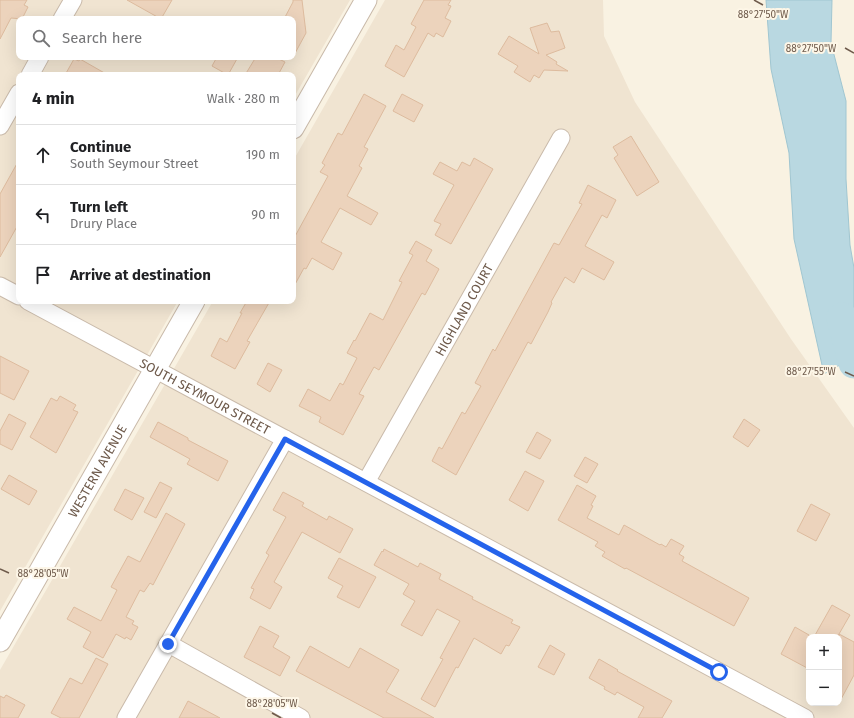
<!DOCTYPE html>
<meta charset="utf-8">
<style>
:root{--surface:#fff;--page:#f6f6f6;--text:#202124;--muted:#757577;--line:#e0e0e0}
body{margin:0;font-family:"Fira Sans",sans-serif;background:var(--page);color:var(--text)}
.controls{position:absolute;right:12px;bottom:12px;display:grid;overflow:hidden;border-radius:8px;box-shadow:0 4px 16px #0002}
.controls button{width:36px;height:36px;display:grid;place-items:center;padding:0;border:0;border-bottom:1px solid var(--line);background:var(--surface);color:var(--text);font:20px sans-serif}
.stop{position:absolute;width:12px;height:12px;margin:-9px;border:3px solid #2563eb;border-radius:50%;background:#fff}
.stop.end{background:#2563eb;border-color:#fff;box-shadow:0 1px 4px #0008}
.list{margin:0;padding:0;list-style:none}
h2{display:flex;justify-content:space-between;align-items:center;height:52px;margin:0;padding:0 16px;font-size:17px}
h2 small{font-size:13px;font-weight:400;color:var(--muted)}
.list li{display:grid;grid-template-columns:26px 1fr auto;gap:12px;align-items:center;box-sizing:border-box;height:60px;padding:0 16px;border-top:1px solid var(--line)}
.list b{display:block;font-size:15px;white-space:nowrap}
.list p{margin:0;font-size:13px;white-space:nowrap;color:var(--muted)}
.list em{font-size:13px;font-style:normal;color:var(--muted)}
.icon{flex:none;width:22px;height:22px;fill:none;stroke:currentColor;stroke-width:2;stroke-linecap:round;stroke-linejoin:round}
.map{position:relative;flex:none;width:854px;height:718px;overflow:hidden}
.search{position:absolute;background:var(--surface);box-shadow:0 4px 16px #0002;left:16px;top:16px;width:280px;height:44px;display:flex;align-items:center;gap:10px;box-sizing:border-box;padding:0 14px;border-radius:8px;color:var(--muted);font-size:15px}
.panel{position:absolute;background:var(--surface);box-shadow:0 4px 16px #0002;left:16px;top:72px;width:280px;height:232px;border-radius:8px}
.map>svg:first-child{display:block}
</style>
<div class="map">
<svg width="854" height="718" viewBox="0 0 854 718">
<rect width="100%" height="100%" fill="#f9f2e2"/>
<path fill="#f0e4d1" fill-rule="evenodd" d="M 0,0 L 350,0 L 293,99 L 293,75 L 19,75 L 19,301 L 178,301 L 0,611 ZM 19,19 L 293,19 L 293,57 L 19,57 Z
M 385,0 L 603,0 L 604,36 L 635,102 L 791,339 L 854,428 L 854,718 L 0,718 L 0,670 L 213,301 L 293,301 L 293,161 ZM 809,637 L 839,637 L 839,703 L 809,703 Z"/>
<path fill="#b9d8e1" stroke="#a0c6d1" d="M 766,0 L 832,0 L 831,43 L 846,101 L 846,179 L 850,245 L 854,268 L 854,357 L 824,374 L 794,239 L 789,153 L 771,69 Z"/>
<g fill="none" stroke-linecap="round" stroke-linejoin="round">
<path stroke="#b9d8e1" stroke-width="31" d="M 842,318 L 854,363"/>
</g>
<path fill="#ecd3bc" stroke="#ddbb9e" d="M 0,0 L 27,0 L 24,5 L 28,7 L 22,19 L 11,18 L 0,39 Z
M 127,0 L 172,0 L 161,19 Z
M 293,0 L 302,0 L 306,33 L 293,57 L 293,19 L 284,19 L 293,2 Z
M 424,0 L 451,0 L 448,5 L 451,6 L 445,18 L 451,21 L 443,37 L 436,33 L 434,37 L 428,33 L 404,77 L 385,66 L 396,45 L 404,50 L 416,27 L 411,24 Z
M 547,23 L 551,32 L 559,31 L 565,48 L 546,55 L 557,62 L 556,64 L 568,71 L 544,70 L 539,78 L 534,75 L 530,82 L 514,72 L 518,66 L 498,54 L 509,36 L 539,54 L 530,28 Z
M 217,57 L 238,57 L 228,75 L 212,66 Z
M 256,57 L 275,57 L 285,62 L 278,75 L 245,75 Z
M 74,59 L 79,61 L 80,59 L 108,75 L 65,75 Z
M 364,94 L 386,106 L 364,147 L 368,149 L 359,166 L 362,168 L 347,196 L 378,213 L 371,225 L 340,208 L 321,242 L 342,253 L 333,270 L 312,258 L 306,269 L 304,268 L 293,288 L 293,240 L 328,176 L 320,172 L 325,165 L 322,163 L 338,133 L 342,135 Z
M 402,94 L 423,105 L 414,122 L 393,111 Z
M 631,136 L 659,182 L 637,196 L 614,158 L 618,155 L 613,147 Z
M 474,158 L 493,169 L 451,244 L 435,235 L 441,224 L 434,221 L 454,185 L 433,174 L 440,162 L 457,171 L 462,162 L 470,166 Z
M 19,160 L 19,223 L 0,257 L 0,194 Z
M 588,185 L 616,200 L 607,218 L 602,215 L 585,246 L 614,262 L 604,280 L 582,268 L 574,283 L 565,277 L 551,302 L 552,303 L 548,312 L 531,344 L 528,342 L 456,475 L 432,461 L 439,447 L 442,449 L 462,412 L 465,414 L 481,386 L 475,383 L 493,349 L 495,351 L 554,243 L 559,245 L 582,204 L 579,203 Z
M 416,241 L 432,250 L 426,261 L 439,269 L 425,295 L 422,293 L 379,370 L 374,367 L 359,394 L 364,396 L 343,435 L 319,422 L 321,417 L 299,406 L 308,389 L 330,401 L 340,383 L 343,385 L 357,358 L 347,353 L 354,340 L 355,341 L 370,313 L 383,320 L 402,282 L 399,281 L 413,255 L 409,253 Z
M 247,301 L 270,301 L 247,341 L 250,342 L 235,369 L 211,356 L 220,338 L 227,342 L 242,313 L 240,313 Z
M 0,356 L 29,371 L 14,400 L 0,393 Z
M 268,363 L 282,370 L 270,392 L 257,384 Z
M 60,396 L 76,405 L 73,410 L 78,412 L 56,453 L 30,437 L 51,398 L 57,401 Z
M 9,414 L 26,423 L 12,450 L 0,444 L 0,431 Z
M 744,419 L 760,430 L 748,447 L 733,437 Z
M 158,422 L 188,438 L 188,440 L 228,461 L 218,481 L 187,464 L 190,459 L 150,437 Z
M 537,432 L 551,440 L 540,459 L 526,452 Z
M 585,457 L 598,464 L 587,483 L 574,476 Z
M 525,471 L 544,481 L 528,511 L 509,500 Z
M 9,475 L 37,491 L 29,505 L 1,489 Z
M 160,482 L 172,488 L 156,518 L 144,512 Z
M 577,485 L 596,496 L 591,505 L 593,506 L 587,518 L 619,535 L 624,525 L 660,545 L 661,544 L 666,547 L 671,539 L 684,546 L 679,554 L 684,557 L 682,561 L 749,598 L 734,626 L 626,568 L 625,569 L 602,556 L 605,552 L 595,546 L 598,542 L 558,520 Z
M 125,489 L 144,498 L 132,520 L 114,510 Z
M 283,492 L 304,503 L 302,506 L 327,520 L 329,516 L 353,529 L 340,553 L 302,532 L 274,582 L 282,587 L 270,609 L 250,598 L 254,589 L 251,588 L 269,555 L 266,553 L 286,517 L 273,510 Z
M 811,504 L 830,514 L 816,541 L 797,531 Z
M 166,513 L 185,524 L 153,585 L 150,583 L 144,592 L 140,590 L 126,617 L 134,621 L 132,624 L 138,627 L 131,640 L 126,637 L 125,639 L 116,634 L 103,658 L 83,647 L 91,632 L 67,619 L 74,607 L 101,621 L 117,590 L 111,587 L 128,556 L 140,562 Z
M 384,549 L 418,567 L 420,563 L 441,574 L 439,579 L 473,597 L 472,599 L 513,620 L 511,623 L 520,627 L 509,646 L 506,645 L 501,654 L 474,638 L 458,668 L 456,667 L 435,707 L 421,699 L 443,659 L 440,658 L 460,621 L 437,609 L 422,636 L 401,625 L 415,601 L 403,594 L 409,584 L 374,565 L 382,551 L 383,552 Z
M 339,558 L 376,577 L 359,608 L 337,597 L 343,586 L 328,578 Z
M 832,605 L 850,615 L 839,634 L 854,642 L 854,675 L 839,703 L 839,634 L 837,637 L 814,637 Z
M 260,626 L 279,636 L 273,647 L 290,657 L 280,676 L 244,657 Z
M 795,627 L 809,635 L 809,669 L 781,654 Z
M 550,645 L 565,654 L 554,675 L 538,667 Z
M 310,646 L 349,668 L 360,648 L 399,670 L 386,692 L 434,718 L 384,718 L 296,671 Z
M 96,658 L 108,664 L 79,718 L 61,718 L 51,713 L 70,678 L 82,684 Z
M 599,659 L 618,670 L 617,671 L 672,701 L 662,718 L 638,718 L 644,707 L 617,692 L 615,695 L 604,689 L 605,687 L 589,678 Z
M 6,695 L 25,705 L 18,718 L 0,718 L 0,696 L 4,698 Z
M 188,701 L 220,718 L 179,718 Z"/>
<g fill="none" stroke-linecap="round" stroke-linejoin="round">
<defs>
<g id="minor">
<path d="M 62,19 L 73,0"/>
<path d="M 30,75 L 40,57"/>
<path d="M 0,126 L 19,93"/>
<path d="M 0,286 L 19,296"/>
<path id="s1" d="M 28,301 L 805,718"/>
<path id="s2" d="M 366,482 L 561,138"/>
<path d="M 169,644 L 301,718"/>
<path d="M 126,718 L 285,439"/>
</g>
<g id="tertiary">
<path d="M 293,128 L 366,0"/>
<path id="s3" d="M 0,641 L 194,301"/>
</g>
</defs>
<use href="#minor" stroke="#c9baaa" stroke-width="19"/>
<use href="#tertiary" stroke="#c9baaa" stroke-width="23"/>
<use href="#minor" stroke="#fff" stroke-width="17"/>
<use href="#tertiary" stroke="#fff" stroke-width="21"/>
</g>
<g fill="none" stroke-linecap="round" stroke-linejoin="round">
<path stroke="#2563eb" stroke-width="5" d="M 168,644 L 285,439 L 719,672"/>
</g>
<path fill="none" stroke="#6e5a4b" stroke-width="1.5" d="M 754,0 L 763,5M 845,48 L 854,53M 845,372 L 854,376M 0,569 L 9,573M 272,713 L 281,718"/>
<g text-anchor="middle" stroke-width="4" stroke-linejoin="round" paint-order="stroke">
<g font-size="13" fill="#6e5a4b" stroke="#fdf6e7">
<text dy="5" stroke="none"><textPath href="#s2" startOffset="198">HIGHLAND COURT</textPath></text>
<text dy="5" stroke="none"><textPath href="#s1" startOffset="201">SOUTH SEYMOUR STREET</textPath></text>
<text dy="5" stroke="none"><textPath href="#s3" startOffset="196">WESTERN AVENUE</textPath></text>
</g>
</g>
<g font-size="10" text-anchor="middle" fill="#6e5a4b" stroke="#fdf6e7" stroke-width="4" stroke-linejoin="round" paint-order="stroke">
<text x="763" y="18">88°27'50"W</text>
<text x="811" y="52">88°27'50"W</text>
<text x="811" y="375">88°27'55"W</text>
<text x="43" y="577">88°28'05"W</text>
<text x="272" y="707">88°28'05"W</text>
</g>
</svg>
<div class="controls">
<button>+</button>
<button>−</button>
</div>
<div class="stop" style="left:719px;top:672px"></div>
<div class="stop end" style="left:168px;top:644px"></div>
<div class="search"><svg class="icon" aria-label="search" viewBox="0 0 24 24"><circle cx="10" cy="10" r="6"/><path d="M15 15l6 6"/></svg>Search here</div>
<section class="panel">
<h2>4 min<small>Walk · 280 m</small></h2>
<ul class="list">
<li><svg class="icon" aria-label="ahead" viewBox="0 0 24 24"><path d="M12 20V5M6 11l6-6 6 6"/></svg><div><b>Continue</b><p>South Seymour Street</p></div><em>190 m</em></li>
<li><svg class="icon" aria-label="left" viewBox="0 0 24 24"><path d="M17 20v-9H6M10 6l-5 5 5 5"/></svg><div><b>Turn left</b><p>Drury Place</p></div><em>90 m</em></li>
<li><svg class="icon" aria-label="arrive" viewBox="0 0 24 24"><path d="M6 21V4h12l-3 4 3 4H6"/></svg><div><b>Arrive at destination</b></div></li>
</ul>
</section>
</div>
